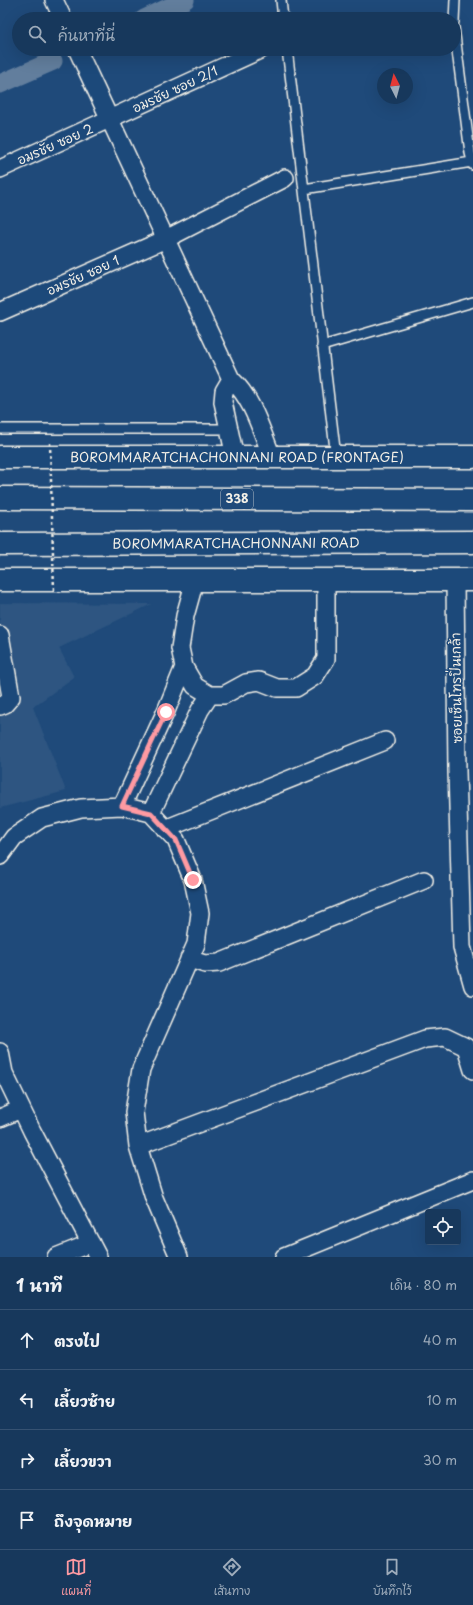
<!DOCTYPE html>
<html lang="th">
<meta charset="utf-8">
<style>
:root{--surface:#17385c;--page:#203f62;--text:#f1f3f6;--muted:#9eacbb;--line:#365272;--accent:#ff9aa2}
body{margin:0;font-family:"Playpen Sans","Playpen Sans Thai",sans-serif;background:var(--page);color:var(--text)}
.controls{position:absolute;right:12px;bottom:12px;display:grid;overflow:hidden;border-radius:4px;box-shadow:0 4px 16px #0002}
.controls button{width:36px;height:36px;display:grid;place-items:center;padding:0;border:0;border-bottom:1px solid var(--line);background:var(--surface);color:var(--text);font:20px sans-serif}
.compass{position:absolute;left:377px;top:68px;width:36px;height:36px;border-radius:50%;background:var(--surface);box-shadow:0 4px 16px #0002;rotate:354deg}
.stop{position:absolute;width:12px;height:12px;margin:-9px;border:3px solid #ff9aa2;border-radius:50%;background:#fff}
.stop.end{background:#ff9aa2;border-color:#fff;box-shadow:0 1px 4px #0008}
.list{margin:0;padding:0;list-style:none}
h2{display:flex;justify-content:space-between;align-items:center;height:52px;margin:0;padding:0 16px;font-size:17px}
h2 small{font-size:13px;font-weight:400;color:var(--muted)}
.list li{display:grid;grid-template-columns:26px 1fr auto;gap:12px;align-items:center;box-sizing:border-box;height:60px;padding:0 16px;border-top:1px solid var(--line)}
.list b{display:block;font-size:15px;white-space:nowrap}
.list em{font-size:13px;font-style:normal;color:var(--muted)}
.icon{flex:none;width:22px;height:22px;fill:none;stroke:currentColor;stroke-width:2;stroke-linecap:round;stroke-linejoin:round}
.map{position:relative;flex:none;width:473px;height:1257px;overflow:hidden}
.search{position:absolute;background:var(--surface);box-shadow:0 4px 16px #0002;left:12px;right:12px;top:12px;height:44px;display:flex;align-items:center;gap:10px;box-sizing:border-box;padding:0 14px;border-radius:22px;color:var(--muted);font-size:15px}
.sheet{height:292px;background:var(--surface)}
nav{display:flex;justify-content:space-around;align-items:center;box-sizing:border-box;height:56px;border-top:1px solid var(--line);background:var(--surface);font-size:11px;color:var(--muted)}
nav a{display:grid;justify-items:center;gap:2px}
nav .on{color:var(--accent)}
.map>svg:first-child{display:block}
</style>
<div class="map">
<svg width="473" height="1257" viewBox="0 0 473 1257">
<rect width="100%" height="100%" fill="#1f4a7a"/>
<filter id="ink" filterUnits="userSpaceOnUse"><feTurbulence type="fractalNoise" baseFrequency=".025" numOctaves="2"/><feDisplacementMap in="SourceGraphic" scale="8" xChannelSelector="R" yChannelSelector="G"/><feConvolveMatrix kernelMatrix="1 2 1 2 8 2 1 2 1" color-interpolation-filters="sRGB"/></filter>
<g filter="url(#ink)">
<path fill="#2d5581" d="M 0,603 L 152,604 L 59,648 L 74,677 L 33,707 L 66,791 L 0,808 Z"/>
<g fill="none" stroke-linecap="round" stroke-linejoin="round">
<path stroke="#627e9d" stroke-width="19" d="M 144,19 L 185,0
M 0,84 L 53,61"/>
<defs>
<path id="service" d="M 281,0 L 283,19
M 454,22 L 455,0
M 454,27 L 470,153 L 473,165
M 287,49 L 336,457
M 304,189 L 472,162
M 322,346 L 473,302
M 0,429 L 228,429"/>
<path id="minor" d="M 54,0 L 63,19
M 77,49 L 231,379 C 253,399 261,430 272,457
M 0,169 L 262,49
M 0,312 L 166,239 L 285,178
M 231,379 L 224,391 L 223,402 L 235,457
M 195,580 L 185,616 L 180,648 L 184,667 L 195,686 L 210,695 L 224,695 L 246,683 L 259,681 L 277,688 L 296,688 L 315,676 L 326,659 L 326,580
M 455,580 L 457,771 L 462,947 L 473,986
M 0,635 L 11,697 L 5,704 L 0,706
M 122,806 L 166,711 L 184,667
M 151,813 L 200,710 L 210,695
M 165,829 L 385,741
M 0,856 L 14,837 L 42,818 L 81,808 L 122,806 L 151,813 L 176,840 L 193,880 L 200,913 L 196,944 L 141,1069 L 134,1112 L 138,1146 L 154,1198 L 179,1257
M 189,959 L 205,964 L 219,963 L 424,880
M 0,1052 L 4,1073 L 32,1131 L 98,1257
M 0,1118 L 21,1109
M 138,1146 L 425,1039 L 445,1037 L 466,1047 L 473,1070
M 56,1257 L 91,1243
M 284,1257 L 473,1180"/>
<g id="secondary">
<path id="s1" d="M 0,457 L 473,457"/>
<path d="M 0,580 L 473,580"/>
</g>
<g id="trunk">
<path d="M 0,498 L 473,500"/>
<path id="s2" d="M 0,544 L 473,542"/>
</g>
</defs>
<use href="#service" stroke="#f4f1e8" stroke-width="12"/>
<use href="#minor" stroke="#f4f1e8" stroke-width="20"/>
<use href="#secondary" stroke="#f4f1e8" stroke-width="25"/>
<use href="#trunk" stroke="#f4f1e8" stroke-width="25"/>
<use href="#service" stroke="#1f4a7a" stroke-width="9"/>
<use href="#minor" stroke="#1f4a7a" stroke-width="17"/>
<use href="#secondary" stroke="#1f4a7a" stroke-width="22"/>
<use href="#trunk" stroke="#1f4a7a" stroke-width="22"/>
<path stroke="#f4f1e8" stroke-width="2.5" stroke-dasharray="3 3" stroke-linecap="butt" d="M 50,443 L 54,592"/>
</g>
</g>
<g fill="none" stroke-linecap="round" stroke-linejoin="round" filter="url(#ink)">
<path stroke="#ff9aa2" stroke-width="5" d="M 166,712 L 122,806 L 151,813 L 176,840 L 193,880"/>
</g>
<g text-anchor="middle" stroke-width="3" stroke-linejoin="round" paint-order="stroke">
<rect fill="#1f4a7a" stroke="#b4bfc7" stroke-width="1" x="221" y="489" width="32" height="20" rx="3"/>
<g font-size="12" font-weight="bold" fill="#f4f1e8">
<text x="237" y="503">338</text>
</g>
<g font-size="13" fill="#f4f1e8" stroke="#1f4a7a">
<text transform="translate(175 89) rotate(-25)" y="5">อมรชัย ซอย 2/1</text>
<text transform="translate(55 144) rotate(-24)" y="5">อมรชัย ซอย 2</text>
<text transform="translate(83 275) rotate(-24)" y="5">อมรชัย ซอย 1</text>
<text dy="5" stroke="none"><textPath href="#s1" startOffset="237">BOROMMARATCHACHONNANI ROAD (FRONTAGE)</textPath></text>
<text dy="5" stroke="none"><textPath href="#s2" startOffset="236">BOROMMARATCHACHONNANI ROAD</textPath></text>
<text transform="translate(456 688) rotate(-91)" y="5">ซอยเซ็นโทรปิ่นเกล้า</text>
</g>
</g>
</svg>
<div class="controls">
<button><svg class="icon" aria-label="locate" viewBox="0 0 24 24"><circle cx="12" cy="12" r="6"/><path d="M12 2v4M12 18v4M2 12h4M18 12h4"/></svg></button>
</div>
<svg class="compass" viewBox="-18 -18 36 36"><path d="M0-13l5 13h-10z" fill="#e53935"/><path d="M0 13l5-13h-10z" fill="#9eacbb"/></svg>
<div class="stop" style="left:166px;top:712px"></div>
<div class="stop end" style="left:193px;top:880px"></div>
<div class="search"><svg class="icon" aria-label="search" viewBox="0 0 24 24"><circle cx="10" cy="10" r="6"/><path d="M15 15l6 6"/></svg>ค้นหาที่นี่</div>
</div>
<section class="sheet">
<h2>1 นาที<small>เดิน · 80 m</small></h2>
<ul class="list">
<li><svg class="icon" aria-label="ahead" viewBox="0 0 24 24"><path d="M12 20V5M6 11l6-6 6 6"/></svg><div><b>ตรงไป</b></div><em>40 m</em></li>
<li><svg class="icon" aria-label="left" viewBox="0 0 24 24"><path d="M17 20v-9H6M10 6l-5 5 5 5"/></svg><div><b>เลี้ยวซ้าย</b></div><em>10 m</em></li>
<li><svg class="icon" aria-label="right" viewBox="0 0 24 24"><path d="M7 20v-9h11M14 6l5 5-5 5"/></svg><div><b>เลี้ยวขวา</b></div><em>30 m</em></li>
<li><svg class="icon" aria-label="arrive" viewBox="0 0 24 24"><path d="M6 21V4h12l-3 4 3 4H6"/></svg><div><b>ถึงจุดหมาย</b></div></li>
</ul>
</section>
<nav>
<a class="on"><svg class="icon" aria-label="map" viewBox="0 0 24 24"><path d="M3 6l6-2 6 2 6-2v14l-6 2-6-2-6 2zM9 4v14M15 6v14"/></svg>แผนที่</a>
<a><svg class="icon" aria-label="directions" viewBox="0 0 24 24"><path d="M12 3l9 9-9 9-9-9zM9 14v-3h6M13 9l2 2-2 2"/></svg>เส้นทาง</a>
<a><svg class="icon" aria-label="saved" viewBox="0 0 24 24"><path d="M7 4h10v16l-5-4-5 4z"/></svg>บันทึกไว้</a>
</nav>
